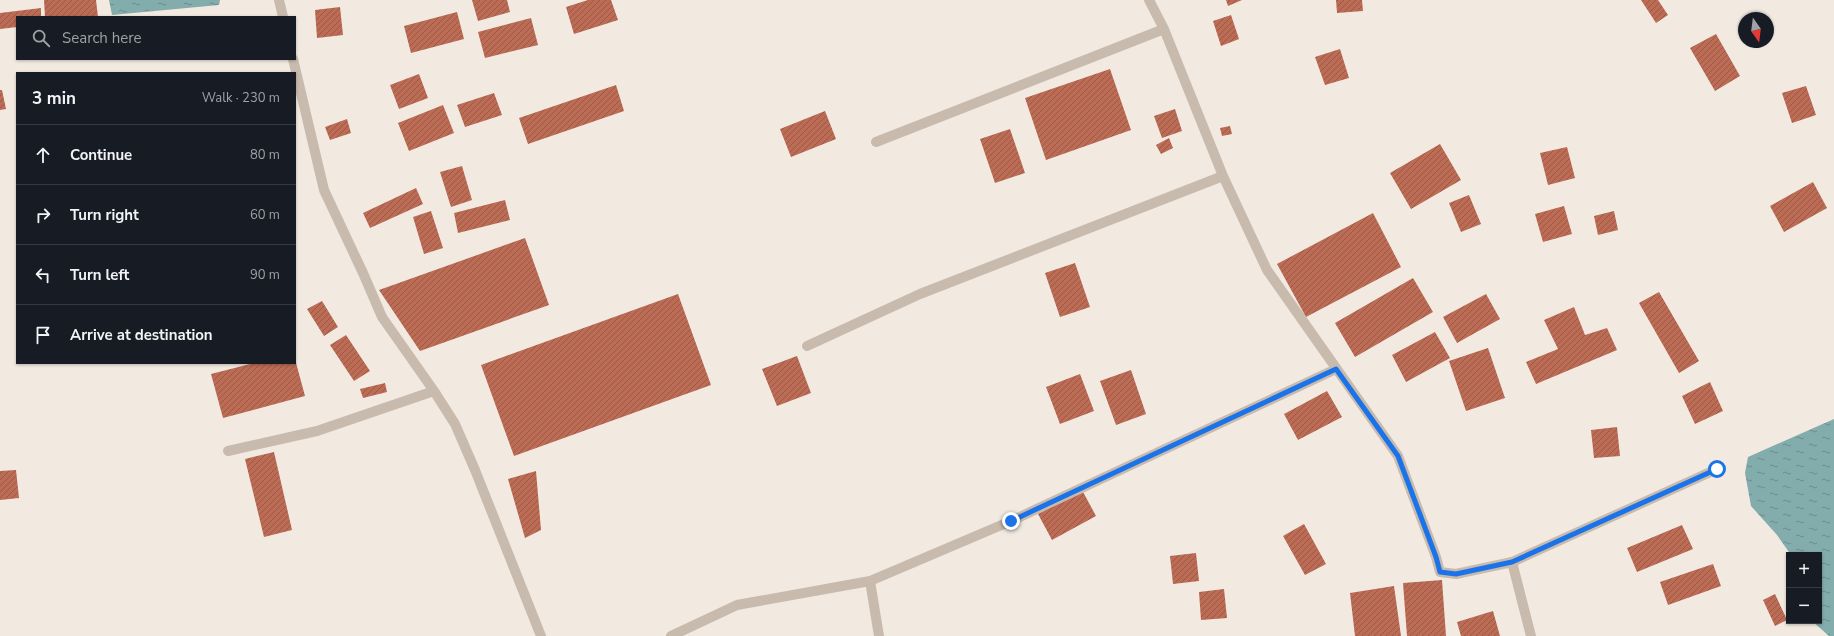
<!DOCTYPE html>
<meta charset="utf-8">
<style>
:root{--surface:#171b24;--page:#242831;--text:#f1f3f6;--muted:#9ea1a6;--line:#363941}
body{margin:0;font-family:"Nunito Sans",sans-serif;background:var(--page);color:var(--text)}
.controls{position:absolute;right:12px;bottom:12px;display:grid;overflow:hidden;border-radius:0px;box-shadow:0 1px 3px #0004}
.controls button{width:36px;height:36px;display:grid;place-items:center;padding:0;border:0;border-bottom:1px solid var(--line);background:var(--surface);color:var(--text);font:20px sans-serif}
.compass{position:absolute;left:1738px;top:12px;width:36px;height:36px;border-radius:50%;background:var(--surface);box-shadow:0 1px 3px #0004;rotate:166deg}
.stop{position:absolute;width:12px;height:12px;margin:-9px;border:3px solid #1a73e8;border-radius:50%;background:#fff}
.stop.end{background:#1a73e8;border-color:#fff;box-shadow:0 1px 4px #0008}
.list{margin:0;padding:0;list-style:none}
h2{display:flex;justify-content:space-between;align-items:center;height:52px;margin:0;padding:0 16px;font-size:17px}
h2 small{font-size:13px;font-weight:400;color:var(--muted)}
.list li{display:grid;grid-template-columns:26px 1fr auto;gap:12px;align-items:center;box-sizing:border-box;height:60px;padding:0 16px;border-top:1px solid var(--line)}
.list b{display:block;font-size:15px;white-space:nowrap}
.list em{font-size:13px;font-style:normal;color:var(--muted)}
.icon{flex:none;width:22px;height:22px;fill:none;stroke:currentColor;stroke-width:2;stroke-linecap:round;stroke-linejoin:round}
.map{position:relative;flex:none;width:1834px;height:636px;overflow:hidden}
.search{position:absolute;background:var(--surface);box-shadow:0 1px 3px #0004;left:16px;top:16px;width:280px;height:44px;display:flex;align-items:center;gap:10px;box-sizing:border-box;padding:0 14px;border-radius:0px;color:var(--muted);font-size:15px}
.panel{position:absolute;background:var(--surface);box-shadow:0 1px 3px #0004;left:16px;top:72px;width:280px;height:292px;border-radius:0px}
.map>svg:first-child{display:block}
</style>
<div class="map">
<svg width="1834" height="636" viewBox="0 0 1834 636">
<defs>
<pattern id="water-ripples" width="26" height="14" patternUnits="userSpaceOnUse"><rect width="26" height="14" fill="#83acac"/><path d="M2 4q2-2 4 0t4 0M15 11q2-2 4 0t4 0" fill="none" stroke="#6c8c8c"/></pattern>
<pattern id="building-hatch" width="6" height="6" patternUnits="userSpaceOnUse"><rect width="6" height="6" fill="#bc6b55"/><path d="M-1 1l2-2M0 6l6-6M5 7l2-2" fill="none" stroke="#9a5847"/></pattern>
</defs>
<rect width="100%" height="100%" fill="#f2eae1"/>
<path fill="url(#water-ripples)" d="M 109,0 L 220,0 L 219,5 L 112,15 Z
M 1834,419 L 1834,636 L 1829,636 L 1812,621 L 1819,621 L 1819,555 L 1791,555 L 1777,535 L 1751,506 L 1745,473 L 1748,457 Z"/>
<path fill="url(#building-hatch)" d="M 44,0 L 96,0 L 98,17 L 45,17 Z
M 472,0 L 507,0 L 510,12 L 478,21 Z
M 588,0 L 611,0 L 618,20 L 574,34 L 566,7 Z
M 1226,0 L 1242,0 L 1228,6 Z
M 1336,0 L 1362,0 L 1363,11 L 1337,13 Z
M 1641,0 L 1658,0 L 1668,15 L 1656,23 Z
M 340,7 L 343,35 L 317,38 L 315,10 Z
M 41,8 L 41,17 L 17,17 L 17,27 L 0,29 L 0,13 Z
M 457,12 L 464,39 L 411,53 L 404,26 Z
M 1231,15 L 1239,39 L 1221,46 L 1213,21 Z
M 531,18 L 538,45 L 485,58 L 478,32 Z
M 1716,34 L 1740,76 L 1715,91 L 1690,48 Z
M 1340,49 L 1349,78 L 1325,85 L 1315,57 Z
M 1110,69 L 1131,130 L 1046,160 L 1025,98 Z
M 419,74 L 428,98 L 399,109 L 390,85 Z
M 616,85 L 624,111 L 528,144 L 519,118 Z
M 1806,86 L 1816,115 L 1792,123 L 1782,93 Z
M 0,90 L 2,90 L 6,109 L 0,110 Z
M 494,93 L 502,115 L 465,127 L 457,105 Z
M 443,105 L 454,133 L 409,151 L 398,123 Z
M 1175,109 L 1182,131 L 1162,138 L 1154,116 Z
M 825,111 L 836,139 L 791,157 L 780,129 Z
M 347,119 L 351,133 L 330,140 L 325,127 Z
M 1230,126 L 1232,134 L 1222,136 L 1220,128 Z
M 1010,129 L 1025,173 L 995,183 L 980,139 Z
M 1169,138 L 1173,148 L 1161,154 L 1156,145 Z
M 1440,144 L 1461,180 L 1411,209 L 1390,173 Z
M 1567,147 L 1575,178 L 1548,185 L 1540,153 Z
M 462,166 L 472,200 L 451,207 L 440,172 Z
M 1813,182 L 1827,208 L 1784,232 L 1770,206 Z
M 416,188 L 423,204 L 370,228 L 363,213 Z
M 1469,195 L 1481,224 L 1461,232 L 1449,203 Z
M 505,200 L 510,220 L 458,233 L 454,213 Z
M 1564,206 L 1572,234 L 1543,242 L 1535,214 Z
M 431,211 L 443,248 L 424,254 L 413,217 Z
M 1614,211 L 1618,230 L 1598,235 L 1594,216 Z
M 1373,213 L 1401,267 L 1306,317 L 1277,264 Z
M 525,238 L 549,305 L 420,351 L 379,290 Z
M 1075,263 L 1090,307 L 1060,317 L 1045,273 Z
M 1413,278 L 1433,312 L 1355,357 L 1335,323 Z
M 1659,292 L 1699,361 L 1679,373 L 1639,303 Z
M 678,294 L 711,385 L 514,456 L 481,365 Z
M 1486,294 L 1500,319 L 1457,343 L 1443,317 Z
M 322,301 L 338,327 L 324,336 L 307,309 Z
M 1574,307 L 1585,335 L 1607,328 L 1617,350 L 1536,384 L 1526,362 L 1558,349 L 1544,320 Z
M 1435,332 L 1450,358 L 1406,382 L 1392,355 Z
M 346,335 L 370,371 L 354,381 L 330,345 Z
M 1488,348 L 1505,398 L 1466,411 L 1449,361 Z
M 797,356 L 811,393 L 777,406 L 762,369 Z
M 295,359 L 305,396 L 223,418 L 211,374 L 254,363 L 295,363 Z
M 1131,370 L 1146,414 L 1116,425 L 1100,381 Z
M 1080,374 L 1094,411 L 1060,424 L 1046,387 Z
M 1710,382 L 1723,411 L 1695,424 L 1682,396 Z
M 385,383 L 387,392 L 363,398 L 360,389 Z
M 1327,391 L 1342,417 L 1298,440 L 1284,414 Z
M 1617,427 L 1620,456 L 1594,458 L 1591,430 Z
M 274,452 L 292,530 L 264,537 L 245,459 Z
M 16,470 L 19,498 L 0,500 L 0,471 Z
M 536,471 L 541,530 L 525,538 L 508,479 Z
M 1082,490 L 1096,516 L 1052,540 L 1038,514 Z
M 1304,524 L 1326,564 L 1305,575 L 1283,536 Z
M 1682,525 L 1693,549 L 1637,572 L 1627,548 Z
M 1196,553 L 1199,581 L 1173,584 L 1170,556 Z
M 1713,564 L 1721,586 L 1668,605 L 1660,582 Z
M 1442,580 L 1446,636 L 1407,636 L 1403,583 Z
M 1394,586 L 1401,636 L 1355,636 L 1350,593 Z
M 1224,589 L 1227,618 L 1201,620 L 1199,592 Z
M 1775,594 L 1787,620 L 1775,626 L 1763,600 Z
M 1493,611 L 1500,636 L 1461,636 L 1457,622 Z"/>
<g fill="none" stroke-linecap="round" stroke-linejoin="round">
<path stroke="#c9baae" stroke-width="10" d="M 279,0 L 283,17
M 1149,0 L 1164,29 L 1223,176 L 1267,270 L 1398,456 L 1436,557 L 1440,572 L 1456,574 L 1512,562 L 1531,636
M 293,59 L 324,190 L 363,273 L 382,317 L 434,391 L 455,424 L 475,470 L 541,636
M 876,142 L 1164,29
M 807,346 L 920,294 L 1223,176
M 228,451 L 317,431 L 434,391
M 1512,562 L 1717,469
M 870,581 L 879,636
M 671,636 L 737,605 L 870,581 L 1011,521 L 1336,369"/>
</g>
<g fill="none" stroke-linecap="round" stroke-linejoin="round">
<path stroke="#1a73e8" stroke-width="5" d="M 1011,521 L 1336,369 L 1398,456 L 1436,557 L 1440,572 L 1456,574 L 1512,562 L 1717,469"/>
</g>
</svg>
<div class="controls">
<button>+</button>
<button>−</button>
</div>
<svg class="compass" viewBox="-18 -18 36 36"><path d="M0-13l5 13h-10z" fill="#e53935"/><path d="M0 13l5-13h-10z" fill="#9ea1a6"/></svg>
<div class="stop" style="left:1717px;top:469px"></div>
<div class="stop end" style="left:1011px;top:521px"></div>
<div class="search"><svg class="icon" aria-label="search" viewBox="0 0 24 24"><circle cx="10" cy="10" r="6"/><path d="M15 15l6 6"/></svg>Search here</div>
<section class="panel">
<h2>3 min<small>Walk · 230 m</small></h2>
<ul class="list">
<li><svg class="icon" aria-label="ahead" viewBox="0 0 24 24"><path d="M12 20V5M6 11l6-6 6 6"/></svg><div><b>Continue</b></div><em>80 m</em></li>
<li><svg class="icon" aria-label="right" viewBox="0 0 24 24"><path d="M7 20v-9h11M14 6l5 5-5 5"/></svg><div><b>Turn right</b></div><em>60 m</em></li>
<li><svg class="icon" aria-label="left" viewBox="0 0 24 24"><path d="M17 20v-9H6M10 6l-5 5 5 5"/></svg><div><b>Turn left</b></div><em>90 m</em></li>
<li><svg class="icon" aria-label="arrive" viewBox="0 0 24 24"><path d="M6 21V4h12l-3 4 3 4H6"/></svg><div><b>Arrive at destination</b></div></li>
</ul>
</section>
</div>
